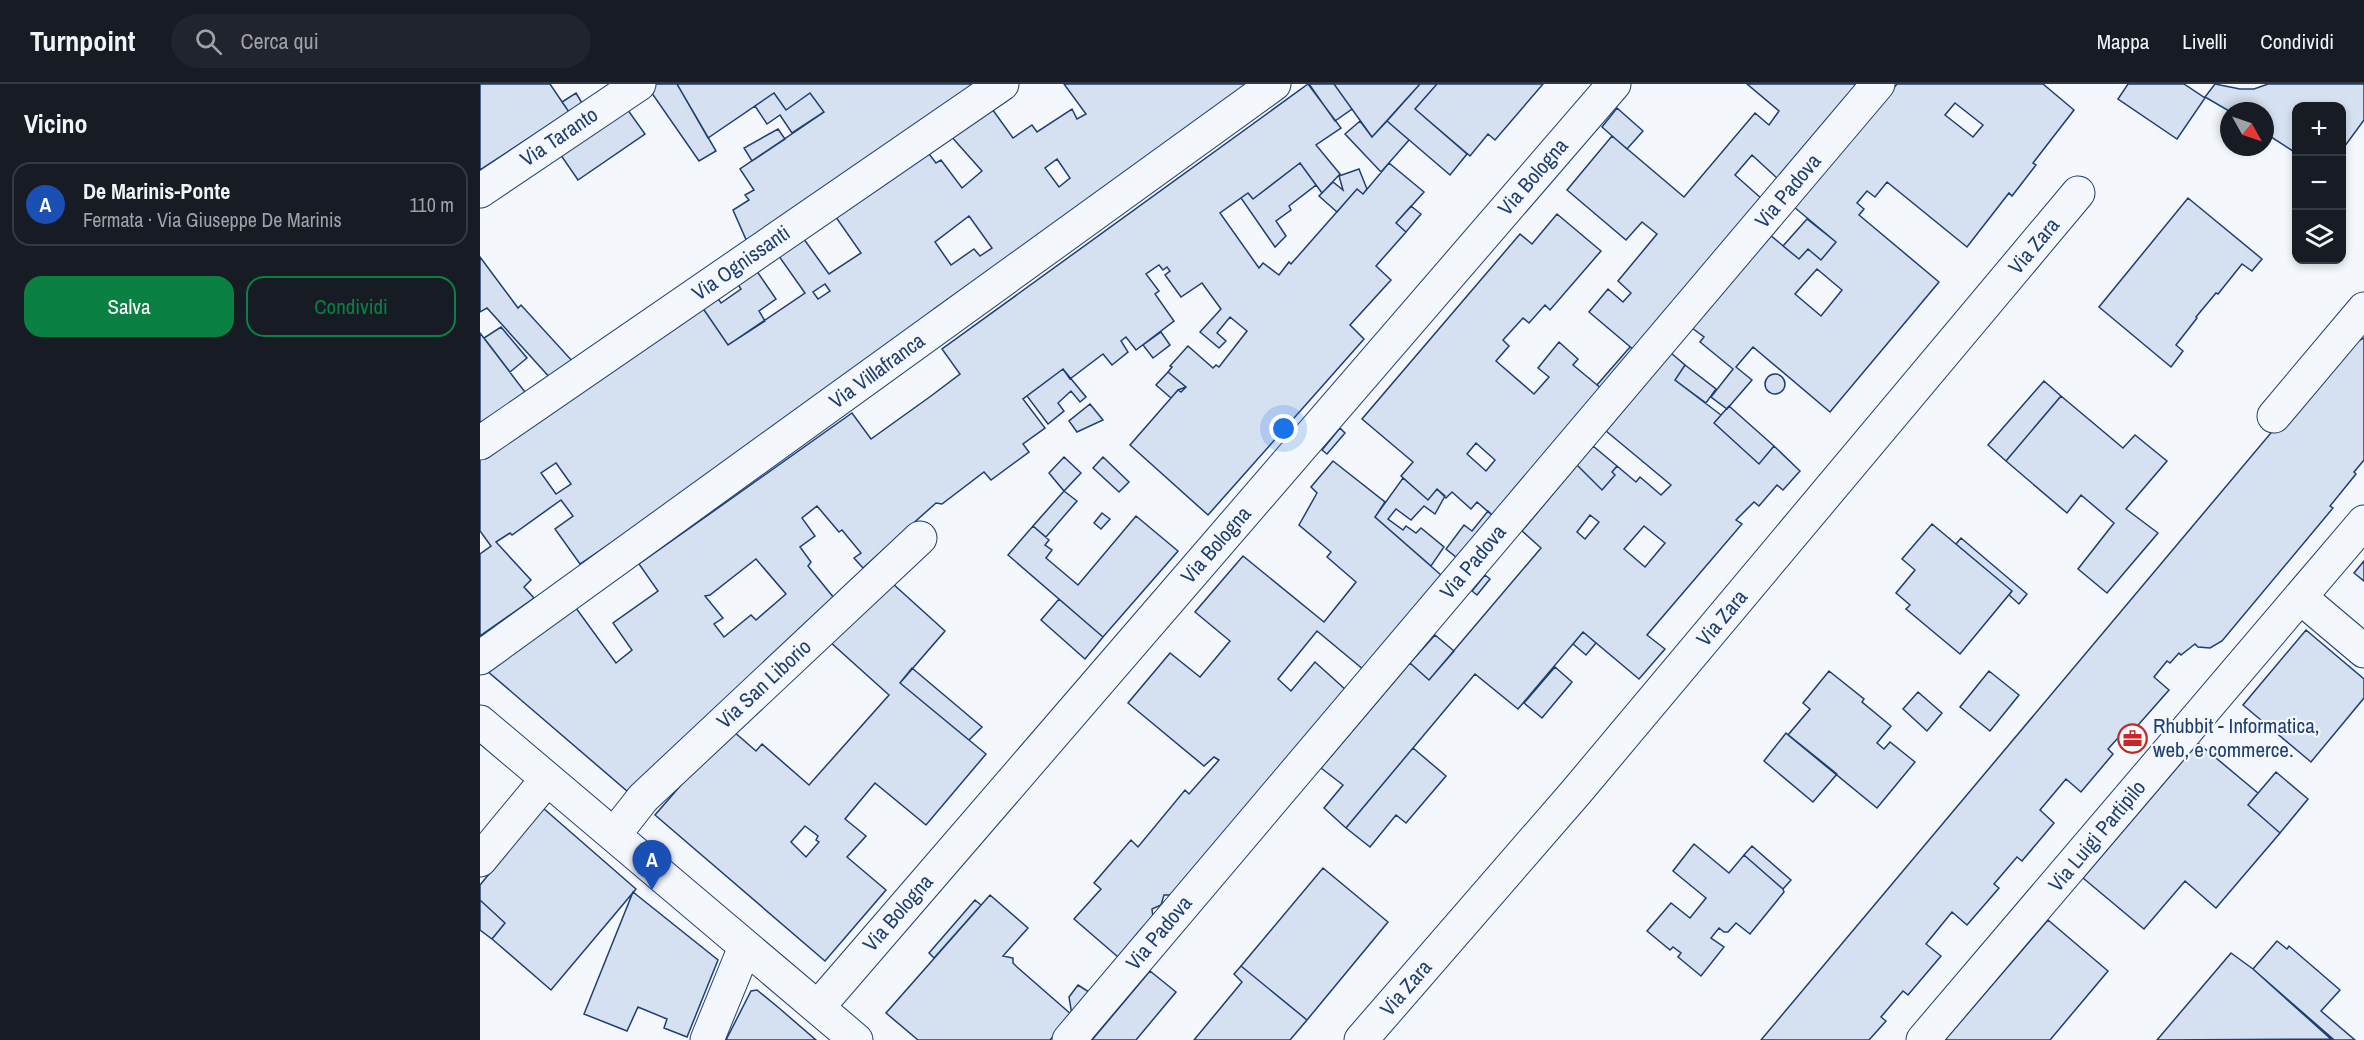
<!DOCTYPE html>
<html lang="it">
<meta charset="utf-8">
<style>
:root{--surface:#171b24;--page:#20242c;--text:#f1f3f6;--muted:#9ea1a6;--line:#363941;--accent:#0b8043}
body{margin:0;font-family:"Archivo Narrow",sans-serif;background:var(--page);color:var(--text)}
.controls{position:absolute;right:18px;top:18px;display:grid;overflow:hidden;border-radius:12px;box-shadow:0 3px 9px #0003}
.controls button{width:54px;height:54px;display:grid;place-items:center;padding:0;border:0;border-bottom:2px solid var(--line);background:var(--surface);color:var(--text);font:30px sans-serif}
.compass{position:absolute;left:1740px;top:18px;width:54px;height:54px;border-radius:50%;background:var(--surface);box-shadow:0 3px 9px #0003;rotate:130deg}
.you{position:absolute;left:804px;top:345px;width:21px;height:21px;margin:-15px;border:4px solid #fff;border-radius:50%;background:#1a73e8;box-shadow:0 0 0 9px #1a73e833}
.badge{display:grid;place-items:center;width:39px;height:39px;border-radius:50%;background:var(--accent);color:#fff;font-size:20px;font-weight:700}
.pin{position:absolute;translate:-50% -50px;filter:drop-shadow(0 2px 3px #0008)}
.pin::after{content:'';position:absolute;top:32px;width:21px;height:18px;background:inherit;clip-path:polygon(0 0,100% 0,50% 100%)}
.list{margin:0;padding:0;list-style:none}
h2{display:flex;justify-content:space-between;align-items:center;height:78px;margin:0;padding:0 24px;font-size:26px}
h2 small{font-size:20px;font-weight:400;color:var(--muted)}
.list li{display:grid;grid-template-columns:39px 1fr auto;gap:18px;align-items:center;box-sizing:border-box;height:84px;margin:0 12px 12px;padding:0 12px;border:2px solid var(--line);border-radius:18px}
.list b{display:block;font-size:22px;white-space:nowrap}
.list p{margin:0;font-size:20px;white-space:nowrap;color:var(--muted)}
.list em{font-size:20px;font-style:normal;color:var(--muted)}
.actions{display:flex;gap:12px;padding:18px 24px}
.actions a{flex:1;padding:14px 0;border:2px solid var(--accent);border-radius:18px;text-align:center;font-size:21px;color:var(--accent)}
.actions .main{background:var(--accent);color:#fff}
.icon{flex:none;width:33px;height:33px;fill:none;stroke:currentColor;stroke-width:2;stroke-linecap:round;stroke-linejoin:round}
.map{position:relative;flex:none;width:1884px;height:956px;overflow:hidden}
header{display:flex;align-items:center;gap:36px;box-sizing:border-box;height:84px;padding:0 30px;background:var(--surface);border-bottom:2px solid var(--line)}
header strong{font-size:28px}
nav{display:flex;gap:33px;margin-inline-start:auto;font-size:21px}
.search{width:420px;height:54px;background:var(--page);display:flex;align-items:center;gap:15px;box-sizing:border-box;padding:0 21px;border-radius:33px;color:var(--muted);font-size:22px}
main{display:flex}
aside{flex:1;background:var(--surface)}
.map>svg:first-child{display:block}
</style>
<header>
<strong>Turnpoint</strong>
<div class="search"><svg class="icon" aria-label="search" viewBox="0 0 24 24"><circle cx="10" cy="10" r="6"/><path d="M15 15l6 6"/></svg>Cerca qui</div>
<nav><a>Mappa</a><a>Livelli</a><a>Condividi</a></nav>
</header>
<main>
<aside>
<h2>Vicino<small></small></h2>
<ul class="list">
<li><span class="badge" style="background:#1a4fb4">A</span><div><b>De Marinis-Ponte</b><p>Fermata · Via Giuseppe De Marinis</p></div><em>110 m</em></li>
</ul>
<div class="actions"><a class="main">Salva</a><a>Condividi</a></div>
</aside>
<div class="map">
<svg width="1884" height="956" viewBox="0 0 1884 956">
<rect width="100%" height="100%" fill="#f4f7fb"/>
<path fill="#d5e0f0" stroke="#1d3f73" stroke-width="1.5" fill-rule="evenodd" d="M 0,0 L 70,0 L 89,28 L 0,86 Z
M 176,0 L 197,0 L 236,67 L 219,77 L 169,5 Z
M 197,0 L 497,0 L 268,160 L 253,126 L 269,116 L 265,111 L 274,106 L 260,85 L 344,28 L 330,9 L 306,26 L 294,9 L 228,54 Z
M 584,0 L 772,0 L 454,225 L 458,229 L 145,452 L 144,450 L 100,480 L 75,445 L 93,432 L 81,416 L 32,451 L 30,449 L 16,458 L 51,496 L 44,503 L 54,514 L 0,552 L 0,470 L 11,462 L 0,447 L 0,370 L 220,220 L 248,261 L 325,209 L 296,168 L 321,151 L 349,190 L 381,169 L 353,129 L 446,66 L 456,79 L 461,76 L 482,104 L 502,87 L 469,50 L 510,22 L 533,54 L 552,41 L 557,48 L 592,25 L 597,35 L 606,30 ZM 577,75 L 590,94 L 579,103 L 565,84 ZM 489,132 L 512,164 L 500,172 L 494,165 L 471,181 L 455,158 ZM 345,200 L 350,207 L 338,215 L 333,208 ZM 76,379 L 91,400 L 76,410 L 61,389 Z
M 828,0 L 861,44 L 836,61 L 860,90 L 842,109 L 820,79 L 773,115 L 768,109 L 740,129 L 779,184 L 783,179 L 799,191 L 809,178 L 811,180 L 877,105 L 883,110 L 909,79 L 944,108 L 916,139 L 926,148 L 896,182 L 911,196 L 870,241 L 884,255 L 728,431 L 650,361 L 691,314 L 698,306 L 701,308 L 706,303 L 688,288 L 692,283 L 690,282 L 708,262 L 733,284 L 736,281 L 739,283 L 767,247 L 750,233 L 737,249 L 746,257 L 739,264 L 720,248 L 741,225 L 722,199 L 701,213 L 685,191 L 690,187 L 687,183 L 683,186 L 679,181 L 666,190 L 679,207 L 675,210 L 694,237 L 656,266 L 646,253 L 641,257 L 648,268 L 632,281 L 623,270 L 590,295 L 583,285 L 543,315 L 565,344 L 543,360 L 549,368 L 511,396 L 504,388 L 462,420 L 456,419 L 383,484 L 374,474 L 381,469 L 362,446 L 359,448 L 337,422 L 322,434 L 335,452 L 320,463 L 331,478 L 328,482 L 354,514 L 147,707 L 6,586 L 96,524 L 136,579 L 152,566 L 133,539 L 178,507 L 159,480 L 372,329 L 391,355 L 451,312 L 480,290 L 462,265 ZM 276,475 L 306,510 L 276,536 L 271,531 L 244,553 L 234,540 L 243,534 L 225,512 L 230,511 Z
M 829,0 L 854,0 L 872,25 L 855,37 Z
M 854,0 L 940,0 L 892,53 Z
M 940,0 L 957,0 L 935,25 L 987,70 L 970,91 L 907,37 Z
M 957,0 L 1063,0 L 1015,56 L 1008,50 L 990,72 L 935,25 Z
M 1267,0 L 1378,0 L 1298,95 L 1272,71 L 1255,91 L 1282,115 L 1154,266 L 1109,228 L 1128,205 L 1143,218 L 1151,209 L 1138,197 L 1177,150 L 1162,138 L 1146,156 L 1087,106 L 1132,52 L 1204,113 L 1275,29 L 1289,41 L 1299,27 Z
M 1417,0 L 1563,0 L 1594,26 L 1553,79 L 1556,81 L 1532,112 L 1529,109 L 1487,163 L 1407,98 L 1395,113 L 1387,107 L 1377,119 L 1384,125 L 1379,131 L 1459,198 L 1350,328 L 1273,263 L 1256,283 L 1272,296 L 1247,325 L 1231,313 L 1253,285 L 1220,258 L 1224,253 L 1212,244 L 1290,151 L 1319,175 L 1328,165 L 1341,176 L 1356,158 L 1314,123 ZM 1475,19 L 1503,41 L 1493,53 L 1465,31 ZM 1337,185 L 1362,206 L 1341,232 L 1315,210 Z
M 1648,0 L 1704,0 L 1725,14 L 1697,55 L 1638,15 Z
M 1735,0 L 1760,5 L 1774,5 L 1788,0 L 1884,0 L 1884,36 L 1862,66 L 1862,22 L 1816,22 L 1816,69 L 1785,49 L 1785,27 L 1749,27 L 1725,13 Z
M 96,9 L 102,19 L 89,28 L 82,18 Z
M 294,9 L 306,26 L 330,9 L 344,28 L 312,49 L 300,31 L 287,40 L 275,22 Z
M 145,22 L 165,50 L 98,96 L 78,67 Z
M 1137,24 L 1163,47 L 1147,65 L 1122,43 Z
M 880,37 L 892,53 L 907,37 L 929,56 L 901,88 L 865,50 Z
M 298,45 L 305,55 L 272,77 L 264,64 Z
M 820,79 L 836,101 L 809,122 L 811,126 L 796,137 L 806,152 L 795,163 L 761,114 L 768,109 L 773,115 Z
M 879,85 L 887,105 L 883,110 L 877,105 L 857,128 L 839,112 L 853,98 L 863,106 L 859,92 Z
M 1708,114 L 1782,175 L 1772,187 L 1762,180 L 1738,210 L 1736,209 L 1716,233 L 1717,234 L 1696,261 L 1703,267 L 1691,283 L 1619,223 Z
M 931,122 L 941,130 L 926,148 L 916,139 Z
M 1077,130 L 1121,167 L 1070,226 L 1065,221 L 1049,239 L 1043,234 L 1023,256 L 1029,262 L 1016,277 L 1054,310 L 1069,293 L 1058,284 L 1079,258 L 1098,275 L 1093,281 L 1122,305 L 1013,432 L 997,418 L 991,425 L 972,408 L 966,414 L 957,405 L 948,416 L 921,392 L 933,378 L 882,335 L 1040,150 L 1052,160 ZM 996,359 L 1015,376 L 1006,387 L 987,370 Z
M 1327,135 L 1356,158 L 1341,176 L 1328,165 L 1319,175 L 1303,162 Z
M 0,173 L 38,224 L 41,221 L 95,280 L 72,296 L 7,224 L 0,228 Z
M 274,183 L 296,215 L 279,227 L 285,237 L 248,261 L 220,220 L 235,210 L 241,219 L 261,205 L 255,196 Z
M 21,243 L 47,274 L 30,288 L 4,254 Z
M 681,248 L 690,261 L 673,274 L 663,261 Z
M 0,249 L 48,312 L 4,342 L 0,337 Z
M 1874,250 L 1880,256 L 1884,254 L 1884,376 L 1874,388 L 1876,390 L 1850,422 L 1853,424 L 1742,557 L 1730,564 L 1718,563 L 1715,560 L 1701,571 L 1699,569 L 1690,579 L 1687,577 L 1674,593 L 1689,606 L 1652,648 L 1647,644 L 1628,665 L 1633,670 L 1601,708 L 1586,695 L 1560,726 L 1574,739 L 1542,777 L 1537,773 L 1514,800 L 1519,804 L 1487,841 L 1472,828 L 1446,860 L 1461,872 L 1428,911 L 1423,907 L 1401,933 L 1406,937 L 1389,956 L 1281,956 Z
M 1150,263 L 1154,266 L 1122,305 L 1117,301 Z
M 1191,269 L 1205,281 L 1195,296 L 1241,331 L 1234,339 L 1279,380 L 1294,362 L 1320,387 L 1303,406 L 1297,401 L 1279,422 L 1274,418 L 1256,436 L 1262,440 L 1167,551 L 1185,565 L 1159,595 L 1103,548 L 1038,625 L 995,590 L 866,744 L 844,724 L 863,701 L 841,684 L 930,579 L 949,596 L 1061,464 L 1042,447 L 1097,381 L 1122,406 L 1135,391 L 1132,388 L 1137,382 L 1156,398 L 1160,393 L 1181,411 L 1191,401 L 1126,347 ZM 1110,431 L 1119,438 L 1105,455 L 1097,448 ZM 1164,442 L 1185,459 L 1165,483 L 1144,465 Z
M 1205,281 L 1236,305 L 1226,319 L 1195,296 Z
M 583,285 L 606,313 L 600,318 L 591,307 L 578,319 L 584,327 L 568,340 L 547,312 Z
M 688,288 L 706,303 L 698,306 L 691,314 L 676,301 Z
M1285 300a10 10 0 1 1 20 0a10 10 0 1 1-20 0Z
M 1564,297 L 1581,312 L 1526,377 L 1508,361 Z
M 1581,312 L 1643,364 L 1655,351 L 1687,377 L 1646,425 L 1678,449 L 1627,509 L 1598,485 L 1634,439 L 1601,411 L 1587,429 L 1526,377 Z
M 610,320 L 623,336 L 597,348 L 589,337 Z
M 1249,322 L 1294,362 L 1279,380 L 1234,339 Z
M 860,344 L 865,349 L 847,370 L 842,366 Z
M 1113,362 L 1137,382 L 1132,388 L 1135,391 L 1122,406 L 1097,381 Z
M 584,373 L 601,389 L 584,407 L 569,389 Z
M 623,373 L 649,398 L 639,408 L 613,384 Z
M 853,377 L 905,418 L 895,433 L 961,491 L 884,586 L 837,547 L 798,595 L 811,607 L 835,578 L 866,606 L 694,811 L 684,811 L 681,821 L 672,825 L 673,834 L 661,845 L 638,873 L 594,835 L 621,805 L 614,799 L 651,756 L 658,763 L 705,706 L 709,710 L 739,676 L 734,673 L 724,682 L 648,619 L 690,569 L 720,593 L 750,557 L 715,528 L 763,472 L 844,538 L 876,498 L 847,473 L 851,468 L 819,441 L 837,409 L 831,403 Z
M 923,394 L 948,416 L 957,405 L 965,412 L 955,430 L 944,422 L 931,436 L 916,425 L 908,435 L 923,446 L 926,442 L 936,449 L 941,444 L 964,463 L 951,482 L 895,433 Z
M 584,407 L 597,417 L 566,453 L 553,442 Z
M 1008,427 L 1013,432 L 976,473 L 966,465 L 984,441 L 992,447 Z
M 622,429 L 630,435 L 621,445 L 614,439 Z
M 656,432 L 698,467 L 623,553 L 528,471 L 553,442 L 569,456 L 565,461 L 572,466 L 566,474 L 598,501 Z
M 1452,440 L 1532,507 L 1480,570 L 1426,525 L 1430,521 L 1416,509 L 1435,486 L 1422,475 Z
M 1481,454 L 1547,510 L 1539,520 L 1529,511 L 1532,507 L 1476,460 Z
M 1884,477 L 1884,497 L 1874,489 Z
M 1005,491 L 1010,495 L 997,511 L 992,507 Z
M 412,499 L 465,547 L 420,599 L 506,670 L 446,741 L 395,699 L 365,735 L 386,752 L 367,773 L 406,806 L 345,877 L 175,731 L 228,670 L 253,647 L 276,667 L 282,660 L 329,701 L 409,611 L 349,557 ZM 325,742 L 338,752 L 336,756 L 339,758 L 326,773 L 311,758 Z
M 579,515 L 623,553 L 605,575 L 561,536 Z
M 1826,546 L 1884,595 L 1884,614 L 1831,678 L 1763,621 Z
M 1103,548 L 1116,559 L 1106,571 L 1093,560 Z
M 955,551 L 974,567 L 949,596 L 930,579 Z
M 1075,583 L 1092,598 L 1062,634 L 1044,619 Z
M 432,584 L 502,643 L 489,656 L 420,599 Z
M 1349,587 L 1384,615 L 1382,618 L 1411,642 L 1397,659 L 1404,665 L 1410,658 L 1435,678 L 1397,724 L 1308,651 L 1330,625 L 1323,619 Z
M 1509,587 L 1539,611 L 1510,647 L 1480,623 Z
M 1438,608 L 1462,629 L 1447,647 L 1423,625 Z
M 1306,649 L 1357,690 L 1333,718 L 1284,677 Z
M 1718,659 L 1778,709 L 1768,721 L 1800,749 L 1736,824 L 1705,797 L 1664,845 L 1603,794 Z
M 933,664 L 966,692 L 926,739 L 916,731 L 890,763 L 866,744 Z
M 1796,688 L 1828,715 L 1800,749 L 1768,721 Z
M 63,724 L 156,805 L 71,906 L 12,855 L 25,839 L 0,816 L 0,801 Z
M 1214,760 L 1249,789 L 1264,771 L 1303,805 L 1304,808 L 1270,850 L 1256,839 L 1248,848 L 1244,848 L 1239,844 L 1231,854 L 1244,863 L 1221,892 L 1198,873 L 1201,869 L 1193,863 L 1190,866 L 1167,847 L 1191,819 L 1210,834 L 1226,814 L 1193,787 Z
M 1272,762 L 1311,796 L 1303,805 L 1264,771 Z
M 843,784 L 908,838 L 827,936 L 761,882 Z
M 153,808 L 238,876 L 207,953 L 184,944 L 187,935 L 158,923 L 147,947 L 104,930 Z
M 510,811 L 548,844 L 523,872 L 533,874 L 533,879 L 537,883 L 592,931 L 570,956 L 438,956 L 406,929 Z
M 0,816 L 25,839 L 12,855 L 0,846 Z
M 495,816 L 501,821 L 454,874 L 449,869 Z
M 1568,836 L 1628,887 L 1570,956 L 1465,956 Z
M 1797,857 L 1807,865 L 1809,862 L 1860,906 L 1841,927 L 1875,956 L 1852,956 L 1773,885 Z
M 1751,869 L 1773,885 L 1853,955 L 1677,956 Z
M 761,882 L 827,936 L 810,956 L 714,956 L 762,898 L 754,890 Z
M 670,887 L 696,908 L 656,956 L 612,956 Z
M 598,901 L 609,908 L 592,931 L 589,913 Z
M 277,906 L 299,924 L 336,956 L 246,956 L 271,907 Z"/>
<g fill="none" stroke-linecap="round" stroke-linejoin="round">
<defs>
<path id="street" d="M 0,107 L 159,0
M 1794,332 L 1884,225
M 0,359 L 522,0
M 1820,513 L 1884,567
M 0,574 L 794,0
M 134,751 L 163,714 L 440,454
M 0,776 L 67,695
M 338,923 L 1134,0
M 227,956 L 265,863
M 589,956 L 1398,0
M 881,956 L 1097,707 L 1598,109
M 1443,956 L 1884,438"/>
<path id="secondary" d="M 0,638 L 376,956"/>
</defs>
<use href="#street" stroke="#1d3f73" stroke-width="35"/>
<use href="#secondary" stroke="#1d3f73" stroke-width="35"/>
<use href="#street" stroke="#f4f7fb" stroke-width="33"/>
<use href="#secondary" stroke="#f4f7fb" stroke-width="33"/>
</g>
<defs>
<symbol id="office-ring" viewBox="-11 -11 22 22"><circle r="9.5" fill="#f4f7fb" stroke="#c62828" stroke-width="1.5"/><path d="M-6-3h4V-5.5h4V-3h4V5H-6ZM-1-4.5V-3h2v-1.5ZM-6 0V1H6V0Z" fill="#c62828"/></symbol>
</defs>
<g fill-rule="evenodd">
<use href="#office-ring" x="1636" y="638" width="33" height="33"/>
</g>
<g text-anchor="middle" stroke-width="4.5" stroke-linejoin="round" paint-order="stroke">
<g font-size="21" fill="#1d3f73" stroke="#f4f7fb">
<text transform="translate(79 53) rotate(-34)" y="7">Via Taranto</text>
<text transform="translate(1053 93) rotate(-49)" y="7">Via Bologna</text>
<text transform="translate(1308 107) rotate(-50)" y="7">Via Padova</text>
<text transform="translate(1554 162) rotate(-50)" y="7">Via Zara</text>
<text transform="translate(261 179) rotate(-35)" y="7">Via Ognissanti</text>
<text transform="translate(397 287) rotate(-36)" y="7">Via Villafranca</text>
<text transform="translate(736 461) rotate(-49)" y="7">Via Bologna</text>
<text transform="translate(993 478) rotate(-50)" y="7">Via Padova</text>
<text transform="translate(1242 534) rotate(-50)" y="7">Via Zara</text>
<text transform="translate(284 600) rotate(-43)" y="7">Via San Liborio</text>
<text transform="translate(1617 752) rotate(-50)" y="7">Via Luigi Partipilo</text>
<text transform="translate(418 829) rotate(-49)" y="7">Via Bologna</text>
<text transform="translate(679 849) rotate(-50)" y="7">Via Padova</text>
<text transform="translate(926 904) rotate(-49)" y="7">Via Zara</text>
</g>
<g font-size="21" fill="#1d3f73" stroke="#f4f7fb" text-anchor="start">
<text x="1673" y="649">Rhubbit - Informatica,<tspan x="1673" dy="24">web, e commerce.</tspan></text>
</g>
</g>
</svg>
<div class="controls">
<button>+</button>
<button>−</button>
<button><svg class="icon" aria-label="layers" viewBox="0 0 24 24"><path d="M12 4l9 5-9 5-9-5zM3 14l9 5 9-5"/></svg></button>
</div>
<svg class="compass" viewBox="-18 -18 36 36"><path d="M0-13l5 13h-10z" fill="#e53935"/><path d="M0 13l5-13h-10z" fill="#9ea1a6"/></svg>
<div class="you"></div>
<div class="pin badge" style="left:172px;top:806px;background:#1a4fb4">A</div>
</div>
</main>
